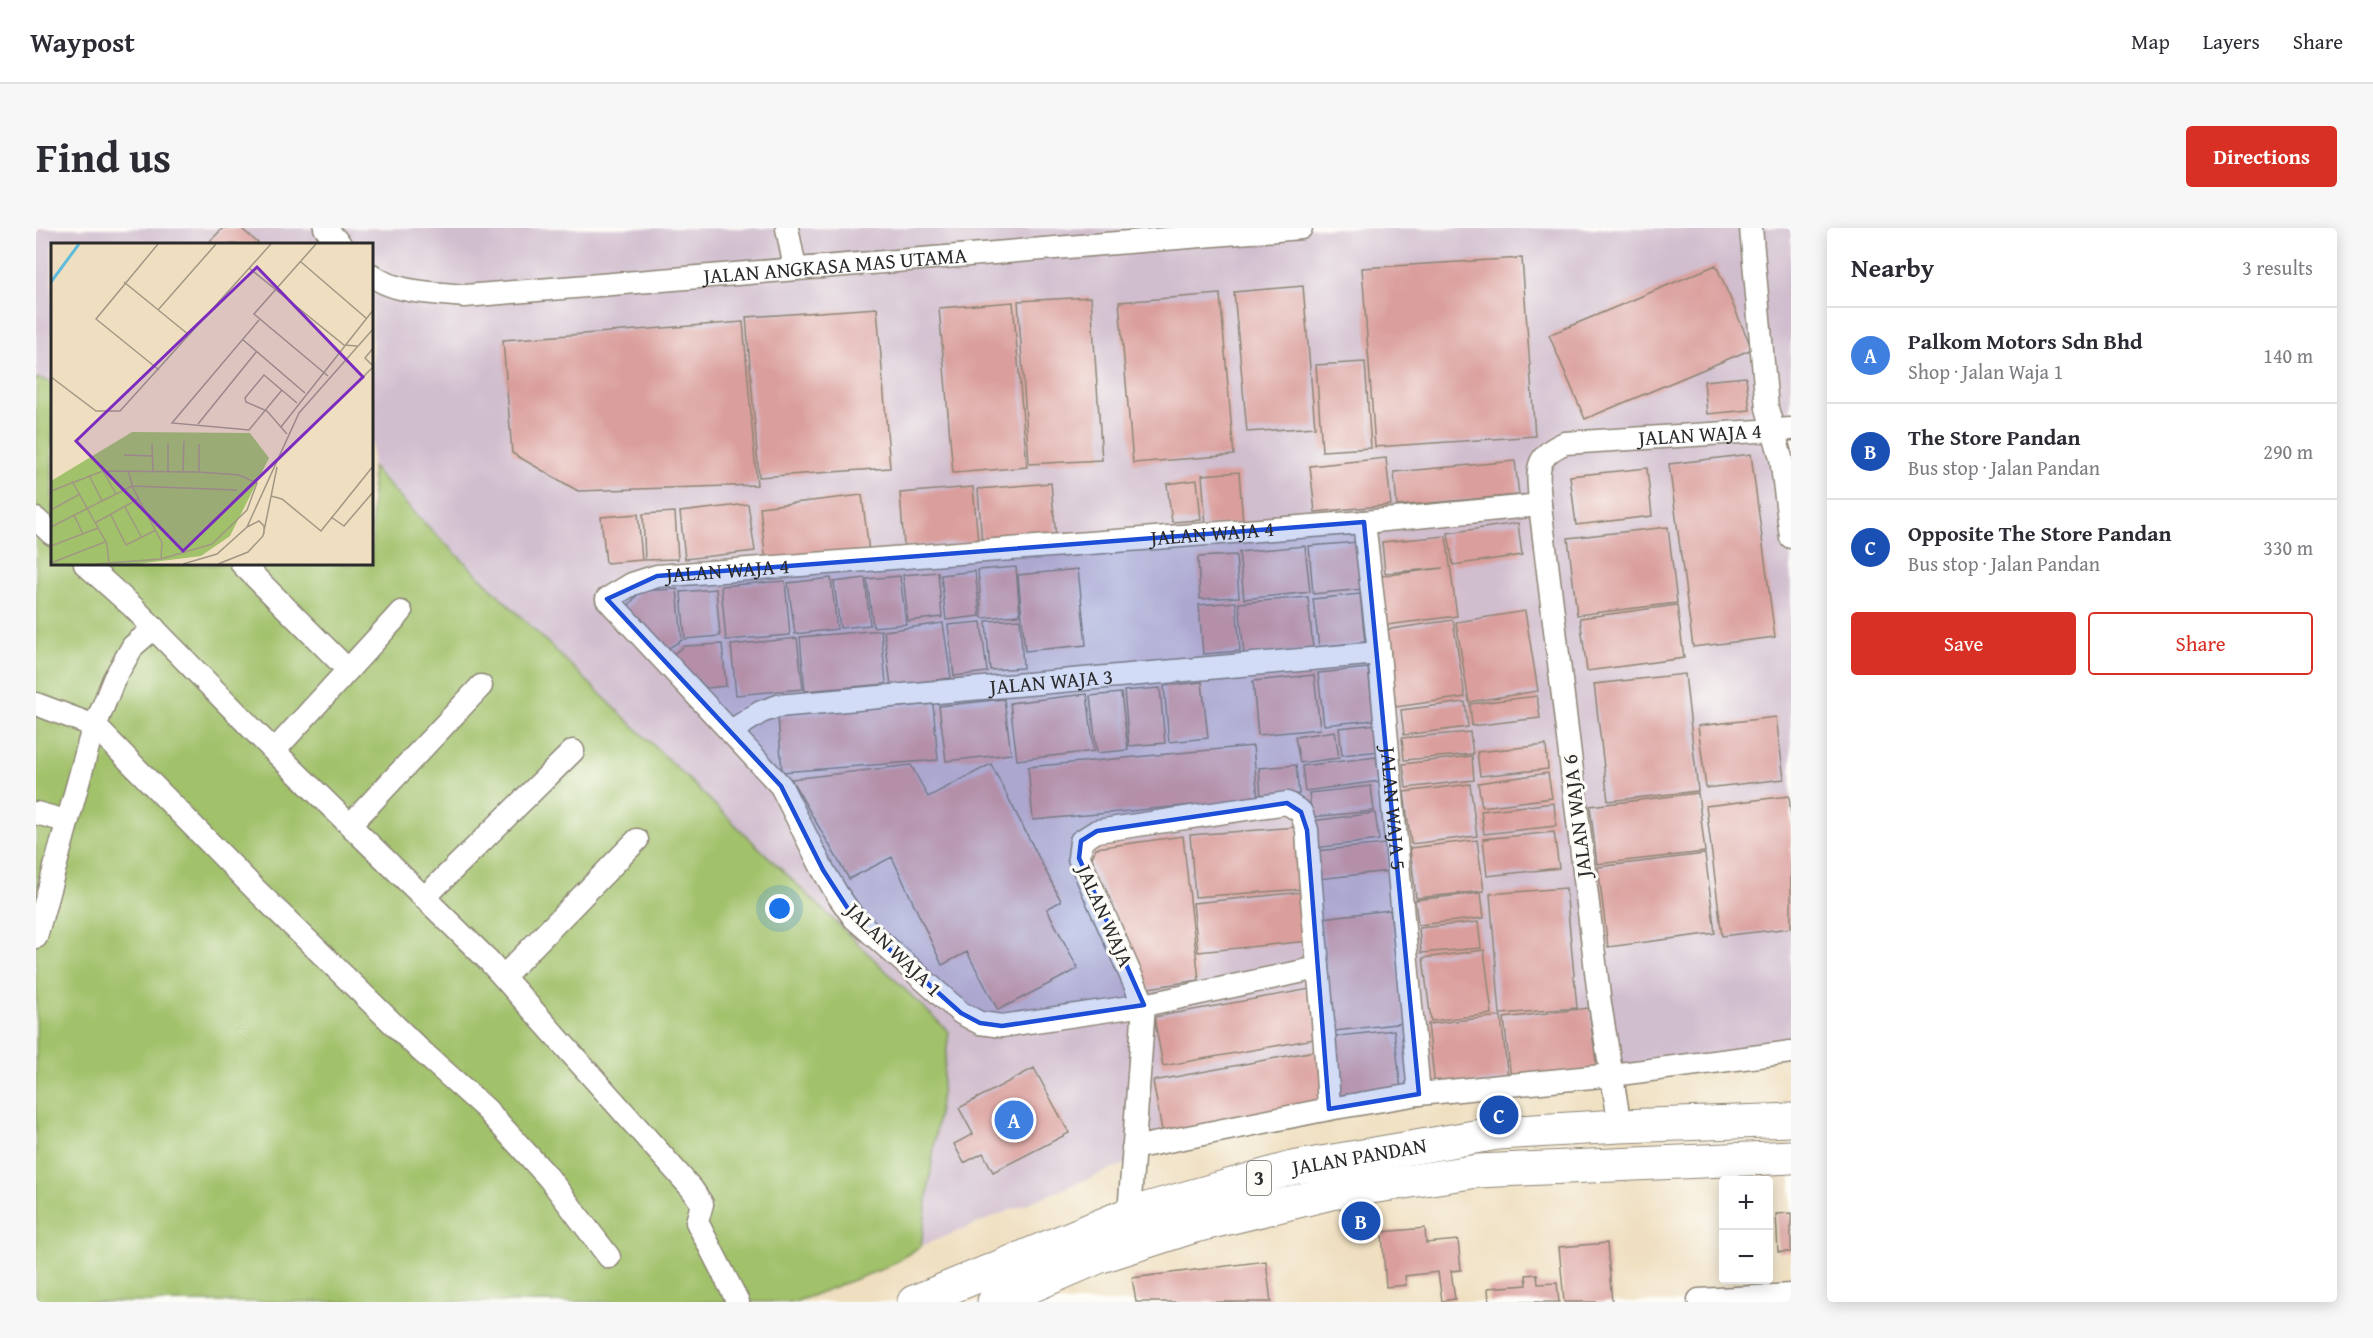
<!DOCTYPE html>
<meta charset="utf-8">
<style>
:root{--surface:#fff;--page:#f7f7f7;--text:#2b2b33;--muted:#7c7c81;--line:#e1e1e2;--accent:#d93025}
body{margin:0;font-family:"Gentium Book Plus",serif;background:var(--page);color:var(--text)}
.controls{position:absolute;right:18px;bottom:18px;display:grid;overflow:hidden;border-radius:6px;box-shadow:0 3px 15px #0003}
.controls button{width:54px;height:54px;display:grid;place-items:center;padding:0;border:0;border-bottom:2px solid var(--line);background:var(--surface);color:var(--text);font:30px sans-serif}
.you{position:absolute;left:744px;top:681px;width:21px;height:21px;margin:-15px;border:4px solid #fff;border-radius:50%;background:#1a73e8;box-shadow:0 0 0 9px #1a73e833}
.badge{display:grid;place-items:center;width:39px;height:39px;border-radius:50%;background:var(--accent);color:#fff;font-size:20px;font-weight:700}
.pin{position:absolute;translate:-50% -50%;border:3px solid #fff;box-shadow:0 2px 6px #0006}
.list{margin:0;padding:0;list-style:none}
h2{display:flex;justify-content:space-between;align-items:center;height:78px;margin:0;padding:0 24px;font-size:26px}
h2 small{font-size:20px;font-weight:400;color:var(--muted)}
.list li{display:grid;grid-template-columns:39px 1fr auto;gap:18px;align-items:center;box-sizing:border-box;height:96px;padding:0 24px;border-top:2px solid var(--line)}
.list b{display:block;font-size:22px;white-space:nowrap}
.list p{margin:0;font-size:20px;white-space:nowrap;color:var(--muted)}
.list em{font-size:20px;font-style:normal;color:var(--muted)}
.actions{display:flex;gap:12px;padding:18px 24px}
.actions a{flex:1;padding:14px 0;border:2px solid var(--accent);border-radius:6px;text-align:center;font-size:21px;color:var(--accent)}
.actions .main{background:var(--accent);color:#fff}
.map{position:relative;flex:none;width:1755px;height:1074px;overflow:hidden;border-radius:6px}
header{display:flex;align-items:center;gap:36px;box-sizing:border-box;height:84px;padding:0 30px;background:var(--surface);border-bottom:2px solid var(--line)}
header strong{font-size:28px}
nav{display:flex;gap:33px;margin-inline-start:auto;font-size:21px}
.intro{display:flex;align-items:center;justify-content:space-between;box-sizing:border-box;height:144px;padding:0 36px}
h1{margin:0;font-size:42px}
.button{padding:15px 27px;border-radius:6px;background:var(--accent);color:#fff;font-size:21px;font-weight:700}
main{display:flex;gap:36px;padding:0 36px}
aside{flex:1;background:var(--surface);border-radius:6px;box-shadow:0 3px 15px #0003}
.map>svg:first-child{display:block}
</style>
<header>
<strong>Waypost</strong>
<nav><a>Map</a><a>Layers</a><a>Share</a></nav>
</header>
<div class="intro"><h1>Find us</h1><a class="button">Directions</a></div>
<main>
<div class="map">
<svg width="1755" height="1074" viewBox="0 0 1755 1074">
<rect width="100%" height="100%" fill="#fdfcf7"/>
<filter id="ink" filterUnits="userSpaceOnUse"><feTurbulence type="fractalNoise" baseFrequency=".0167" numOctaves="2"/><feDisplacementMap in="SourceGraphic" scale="12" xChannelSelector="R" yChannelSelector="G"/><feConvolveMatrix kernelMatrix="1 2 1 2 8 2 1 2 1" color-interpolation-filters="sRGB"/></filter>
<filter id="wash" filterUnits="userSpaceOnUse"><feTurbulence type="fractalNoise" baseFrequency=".008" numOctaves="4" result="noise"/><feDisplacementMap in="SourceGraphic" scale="24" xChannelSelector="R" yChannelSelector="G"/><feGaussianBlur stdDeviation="1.35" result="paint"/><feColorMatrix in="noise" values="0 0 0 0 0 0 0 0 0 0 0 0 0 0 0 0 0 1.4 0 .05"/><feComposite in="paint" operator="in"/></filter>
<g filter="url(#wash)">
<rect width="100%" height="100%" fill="#efdfc0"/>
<path fill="#d0bdce" d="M 0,0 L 1755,0 L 1755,822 L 1328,880 L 1119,924 L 885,1018 L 913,804 L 378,285 L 336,239 L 336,16 L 16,16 L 16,154 L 0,150 Z"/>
<path fill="#a1c16a" stroke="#66764a" stroke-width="1.5" d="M 0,150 L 16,154 L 16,336 L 336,336 L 336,239 L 378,285 L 913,804 L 885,1018 L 852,1039 L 759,1074 L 0,1074 Z"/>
<g id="blocks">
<path fill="#da9f9c" d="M 187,0 L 205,0 L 223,16 L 171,16 Z
M 1486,30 L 1499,208 L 1339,219 L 1326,40 Z
M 1680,37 L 1716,121 L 1549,191 L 1513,107 Z
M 1267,58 L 1279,199 L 1211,204 L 1198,64 Z
M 1184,66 L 1198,227 L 1097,235 L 1083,74 Z
M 1055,69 L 1066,232 L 993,236 L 982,73 Z
M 977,74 L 991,239 L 917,245 L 903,80 Z
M 841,80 L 854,240 L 723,249 L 710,89 Z
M 707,94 L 721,257 L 542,263 L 476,225 L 467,112 Z
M 1329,134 L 1335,220 L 1286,223 L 1280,137 Z
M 1710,149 L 1714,182 L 1671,186 L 1668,153 Z
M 1715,226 L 1739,409 L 1657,419 L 1633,236 Z
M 1350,230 L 1355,277 L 1279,284 L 1274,238 Z
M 1479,233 L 1483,267 L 1361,278 L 1358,244 Z
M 1611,240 L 1616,288 L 1540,297 L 1534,248 Z
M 1203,244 L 1207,295 L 1170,298 L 1166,247 Z
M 1161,252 L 1165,292 L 1136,294 L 1131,256 Z
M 1015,255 L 1020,310 L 946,316 L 942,261 Z
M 937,259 L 942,313 L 868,318 L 864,265 Z
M 826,267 L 833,324 L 730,335 L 724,279 Z
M 712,276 L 719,323 L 649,331 L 644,284 Z
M 639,284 L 642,331 L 609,332 L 607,286 Z
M 602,286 L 606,332 L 570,335 L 565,289 Z
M 1482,295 L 1486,327 L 1417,337 L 1412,305 Z
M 1632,299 L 1641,375 L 1541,387 L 1532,310 Z
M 1410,308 L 1421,388 L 1351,397 L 1345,348 L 1407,340 L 1349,345 L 1346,314 Z
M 1323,314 L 1327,361 L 1277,366 L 1273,318 Z
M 1269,318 L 1274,364 L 1208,371 L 1203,324 Z
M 1200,327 L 1203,369 L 1164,371 L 1162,329 Z
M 980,339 L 984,387 L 946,390 L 942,342 Z
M 1042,341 L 1050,417 L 989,423 L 982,347 Z
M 939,343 L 944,388 L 910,392 L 905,347 Z
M 902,344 L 906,389 L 872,393 L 867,347 Z
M 864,348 L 870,396 L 837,399 L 831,351 Z
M 795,350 L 801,401 L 759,406 L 752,355 Z
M 829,350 L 834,397 L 804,400 L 798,354 Z
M 749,353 L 754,407 L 690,412 L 685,358 Z
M 641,361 L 646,412 L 628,423 L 590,381 L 604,363 Z
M 680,361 L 684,408 L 649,411 L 645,364 Z
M 1324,366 L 1329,414 L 1283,419 L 1277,371 Z
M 1272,369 L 1277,421 L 1208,427 L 1203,375 Z
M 1200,374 L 1204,423 L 1167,426 L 1163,377 Z
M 1641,377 L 1648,430 L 1551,443 L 1544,390 Z
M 1489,383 L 1502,463 L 1433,474 L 1420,394 Z
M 984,391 L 987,440 L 954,442 L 950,393 Z
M 1417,392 L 1429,469 L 1360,479 L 1348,402 Z
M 945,394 L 951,444 L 918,448 L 912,397 Z
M 907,395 L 915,450 L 855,458 L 848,403 Z
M 845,402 L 850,456 L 769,463 L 764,409 Z
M 761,410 L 767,461 L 700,467 L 695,417 Z
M 686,416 L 690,458 L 671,460 L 635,428 L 648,418 Z
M 1332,440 L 1338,492 L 1288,497 L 1282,445 Z
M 1649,446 L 1662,563 L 1572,573 L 1558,456 Z
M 1278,447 L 1284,501 L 1222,507 L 1217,453 Z
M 1166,454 L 1172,510 L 1133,514 L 1128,458 Z
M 1124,460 L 1129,515 L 1093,518 L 1088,463 Z
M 1085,465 L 1092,522 L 1061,525 L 1054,468 Z
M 1051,466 L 1058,523 L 981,532 L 974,475 Z
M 1501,468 L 1504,490 L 1436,498 L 1434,476 Z
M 968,471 L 975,526 L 910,533 L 903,478 Z
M 1429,474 L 1432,499 L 1368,507 L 1365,482 Z
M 897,476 L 902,532 L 746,544 L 742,489 Z
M 1740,489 L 1748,551 L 1670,560 L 1662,498 Z
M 1342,496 L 1345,523 L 1306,527 L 1303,500 Z
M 1299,503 L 1303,530 L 1264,535 L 1259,509 Z
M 1434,504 L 1437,526 L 1368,532 L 1366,510 Z
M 1510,517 L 1512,541 L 1444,548 L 1441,524 Z
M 1217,518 L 1222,571 L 997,592 L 992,539 Z
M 1436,528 L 1438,552 L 1370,560 L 1367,536 Z
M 1340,529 L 1344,553 L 1269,563 L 1266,538 Z
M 955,536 L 1025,673 L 1011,681 L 1042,741 L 962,782 L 931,724 L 906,737 L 856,629 L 813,651 L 755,551 L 875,537 L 892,569 Z
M 1260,537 L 1263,566 L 1225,569 L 1223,540 Z
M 1512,545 L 1516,570 L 1446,579 L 1442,555 Z
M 1434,556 L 1441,608 L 1375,616 L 1368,564 Z
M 1335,558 L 1338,583 L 1276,589 L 1273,565 Z
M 1662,565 L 1669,624 L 1561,636 L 1554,578 Z
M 1753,568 L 1755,587 L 1755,700 L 1686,708 L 1670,578 Z
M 1518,575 L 1520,598 L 1448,606 L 1445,583 Z
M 1339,585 L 1343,612 L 1279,620 L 1275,593 Z
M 1262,599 L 1268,661 L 1159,669 L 1154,607 Z
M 1518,604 L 1523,640 L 1451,648 L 1447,611 Z
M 1147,608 L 1163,752 L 1113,760 L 1055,632 L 1060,620 Z
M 1441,612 L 1448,663 L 1380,670 L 1374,620 Z
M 1349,616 L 1352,643 L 1283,651 L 1280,623 Z
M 1669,626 L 1679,705 L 1572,719 L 1562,639 Z
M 1530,660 L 1541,780 L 1464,786 L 1454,666 Z
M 1267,664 L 1273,713 L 1162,724 L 1157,675 Z
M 1445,665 L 1448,690 L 1382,697 L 1379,672 Z
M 1354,682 L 1368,795 L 1299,803 L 1286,690 Z
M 1442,694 L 1445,720 L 1385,725 L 1383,700 Z
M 1448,722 L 1456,786 L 1395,793 L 1387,730 Z
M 1274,761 L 1284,810 L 1127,838 L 1118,789 Z
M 1553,780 L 1561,842 L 1475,852 L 1468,790 Z
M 1465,788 L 1472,851 L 1399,859 L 1392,796 Z
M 1358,802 L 1365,862 L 1300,868 L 1294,809 Z
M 1284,822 L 1288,879 L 1127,908 L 1117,853 Z
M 998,840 L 1033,905 L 957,944 L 947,925 L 928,935 L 918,916 L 937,906 L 923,880 Z
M 1755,985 L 1755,1024 L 1742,1024 L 1740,986 Z
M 1335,986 L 1336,996 L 1317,998 L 1316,989 Z
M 1389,1000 L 1390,1015 L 1422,1012 L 1425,1042 L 1415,1043 L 1419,1071 L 1406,1073 L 1402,1044 L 1369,1048 L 1370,1057 L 1350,1059 L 1346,1004 Z
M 1571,1015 L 1576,1074 L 1528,1074 L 1523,1019 Z
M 1230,1033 L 1235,1074 L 1100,1074 L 1096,1050 Z
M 1501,1046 L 1502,1056 L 1521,1055 L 1523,1074 L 1453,1074 L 1452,1060 L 1491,1057 L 1490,1047 Z"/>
</g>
</g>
<g filter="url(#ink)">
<use href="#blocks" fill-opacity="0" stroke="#8d8576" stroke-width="1.5"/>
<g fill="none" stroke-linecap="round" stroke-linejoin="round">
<defs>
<g id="minor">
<path d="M 289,0 L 304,16"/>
<path d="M 751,0 L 759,40"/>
<path d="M 1715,0 L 1731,180 L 1745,230 L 1755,309"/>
<path id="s1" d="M 336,47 C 356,65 403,65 429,68 L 1265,0"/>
<path d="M 0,291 L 16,306"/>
<path id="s2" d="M 1328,294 L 1343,425 L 1383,866"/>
<path d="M 49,336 L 97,379 L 238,523 L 453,733 L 656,961 L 666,976 L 661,994 L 702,1074"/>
<path d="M 206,336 L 312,442"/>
<path d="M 0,476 L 59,498 L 219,661 L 383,821 L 450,881 L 512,949 L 573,1029"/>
<path id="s3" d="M 695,503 L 725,484 L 742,478 L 1343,425"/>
<path d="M 238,523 L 365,384"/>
<path d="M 0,585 L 30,593"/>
<path d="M 314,597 L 445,458"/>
<path d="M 388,670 L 537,523"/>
<path d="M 0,709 L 54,511 L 78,451 L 97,418 L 118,400"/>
<path id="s4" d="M 1282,740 L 1108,777 L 966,798 L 944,795 L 925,785 L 818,690 L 801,666 L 787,642 L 745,558 L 571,371 L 596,356 L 621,348 L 1328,294 L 1504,277"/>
<path d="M 468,748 L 601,612"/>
<path id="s5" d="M 1584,898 L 1564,776 L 1504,277 C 1503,246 1495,229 1529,215 L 1755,201"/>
<path d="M 1097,920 L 1293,881 L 1383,866 L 1576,847 L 1755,824"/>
<path d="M 1093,986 L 1108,777 L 1043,630 L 1045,613 L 1061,603 L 1251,575 L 1265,584 L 1271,602 C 1276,695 1289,788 1293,881"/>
<path d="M 1663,1072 L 1755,1067"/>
</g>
<g id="highway">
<path id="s6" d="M 878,1074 L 1093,986 L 1256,940 L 1462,905 L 1584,898 L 1755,892"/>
<path d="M 958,1074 L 1062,1029 L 1155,999 L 1295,965 L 1442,943 L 1755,929"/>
</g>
</defs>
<use href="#minor" stroke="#8d8576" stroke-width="25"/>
<use href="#highway" stroke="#8d8576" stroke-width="35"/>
<use href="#minor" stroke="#fff" stroke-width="22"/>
<use href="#highway" stroke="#fff" stroke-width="33"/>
</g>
</g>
<path fill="#1d4ed8" fill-opacity="0.2" stroke="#1d4ed8" stroke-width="4.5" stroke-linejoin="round" d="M 1328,294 L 1383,866 L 1293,881 L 1271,602 L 1265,584 L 1251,575 L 1061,603 L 1045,613 L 1043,630 L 1108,777 L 966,798 L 944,795 L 925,785 L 818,690 L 787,642 L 745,558 L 571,371 L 621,348 Z"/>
<g text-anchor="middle" stroke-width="6" stroke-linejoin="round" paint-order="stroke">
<rect fill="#fdfcf7" stroke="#6a6a68" stroke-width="1.5" x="1211" y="933" width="24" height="34" rx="4.5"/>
<g font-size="20" font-weight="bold" fill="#2b2b2b">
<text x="1223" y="957">3</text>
</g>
<g font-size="21" fill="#2b2b2b" stroke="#fdfcf7">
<text dy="7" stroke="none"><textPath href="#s1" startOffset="468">JALAN ANGKASA MAS UTAMA</textPath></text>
<text dy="7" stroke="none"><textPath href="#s5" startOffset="836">JALAN WAJA 4</textPath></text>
<text dy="7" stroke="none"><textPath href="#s4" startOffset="1527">JALAN WAJA 4</textPath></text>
<text dy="7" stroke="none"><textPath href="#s4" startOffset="1041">JALAN WAJA 4</textPath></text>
<text dy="7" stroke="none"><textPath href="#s3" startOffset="328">JALAN WAJA 3</textPath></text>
<text dy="7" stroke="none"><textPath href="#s2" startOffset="288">JALAN WAJA 5</textPath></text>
<text transform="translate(1541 588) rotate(-97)" y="7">JALAN WAJA 6</text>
<text transform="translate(1069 688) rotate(66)" y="7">JALAN WAJA</text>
<text transform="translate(858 722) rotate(44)" y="7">JALAN WAJA 1</text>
<text dy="7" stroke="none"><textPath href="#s6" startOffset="470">JALAN PANDAN</textPath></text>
</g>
</g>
<g transform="translate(15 15)">
<rect width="322" height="322" fill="#efdfc0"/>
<path d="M 81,189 L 199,190 L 218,215 L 179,293 L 150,313 L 86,321 L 0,321 L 0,238 Z" fill="#a1c16a"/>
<path fill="none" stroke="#5fbcdd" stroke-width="3" d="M 0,39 L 28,1"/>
<path fill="none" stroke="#a19784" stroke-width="1.5" d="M 107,1 L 45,76 L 108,127M 265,1 L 203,71 L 277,133M 250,19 L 315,75M 198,25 L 293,102 L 306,103M 73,39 L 138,92M 107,67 L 165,1M 208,77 L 121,180 L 198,187 L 231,147M 191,96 L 254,150M 323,104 L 314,115 L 323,124M 0,134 L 45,168 L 69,168 L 220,1M 303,143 L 323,123M 147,181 L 206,108M 230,184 L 323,66M 236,191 L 216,168 L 195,159 L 194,155 L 213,132 L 246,160M 101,201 L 102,228M 117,201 L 117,228M 73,212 L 101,213M 77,227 L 82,245 L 111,300 L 110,316M 52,228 L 65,251M 132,228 L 133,198M 148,229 L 148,201M 21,238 L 56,301 L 58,321M 0,248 L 52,228 L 148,229 L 188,232 L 206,240 L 196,267 L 161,301 L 110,316 L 44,321M 220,253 L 231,256 L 270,288 L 323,222M 51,258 L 81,243 L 186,247M 74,264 L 91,295M 0,267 L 29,251M 23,272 L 32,291M 60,272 L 75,302 L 105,287M 280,274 L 293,283 L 323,248M 44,280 L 87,256M 0,284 L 51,258 L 38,232M 196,284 L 208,278 L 213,283 L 213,291M 0,303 L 47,285M 0,320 L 54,299M 132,321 L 166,311 L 196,284 L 248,170 L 323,85M 167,321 L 197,309 L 212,293 L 226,224"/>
<path fill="#7b2cbf" fill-opacity="0.15" stroke="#7b2cbf" stroke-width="3" d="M 206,24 L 312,134 L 132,308 L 25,198 Z"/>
<rect width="322" height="322" fill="none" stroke="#2b2b2b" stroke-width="3"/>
</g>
</svg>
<div class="controls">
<button>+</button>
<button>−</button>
</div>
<div class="you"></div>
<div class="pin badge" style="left:978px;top:892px;background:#3f7fe0">A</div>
<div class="pin badge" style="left:1325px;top:993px;background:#1a4fb4">B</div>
<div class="pin badge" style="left:1463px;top:887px;background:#1a4fb4">C</div>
</div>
<aside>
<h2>Nearby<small>3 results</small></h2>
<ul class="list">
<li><span class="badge" style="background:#3f7fe0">A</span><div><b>Palkom Motors Sdn Bhd</b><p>Shop · Jalan Waja 1</p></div><em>140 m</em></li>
<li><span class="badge" style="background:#1a4fb4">B</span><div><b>The Store Pandan</b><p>Bus stop · Jalan Pandan</p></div><em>290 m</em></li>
<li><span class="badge" style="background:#1a4fb4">C</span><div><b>Opposite The Store Pandan</b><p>Bus stop · Jalan Pandan</p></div><em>330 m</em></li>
</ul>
<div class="actions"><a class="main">Save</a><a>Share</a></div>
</aside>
</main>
